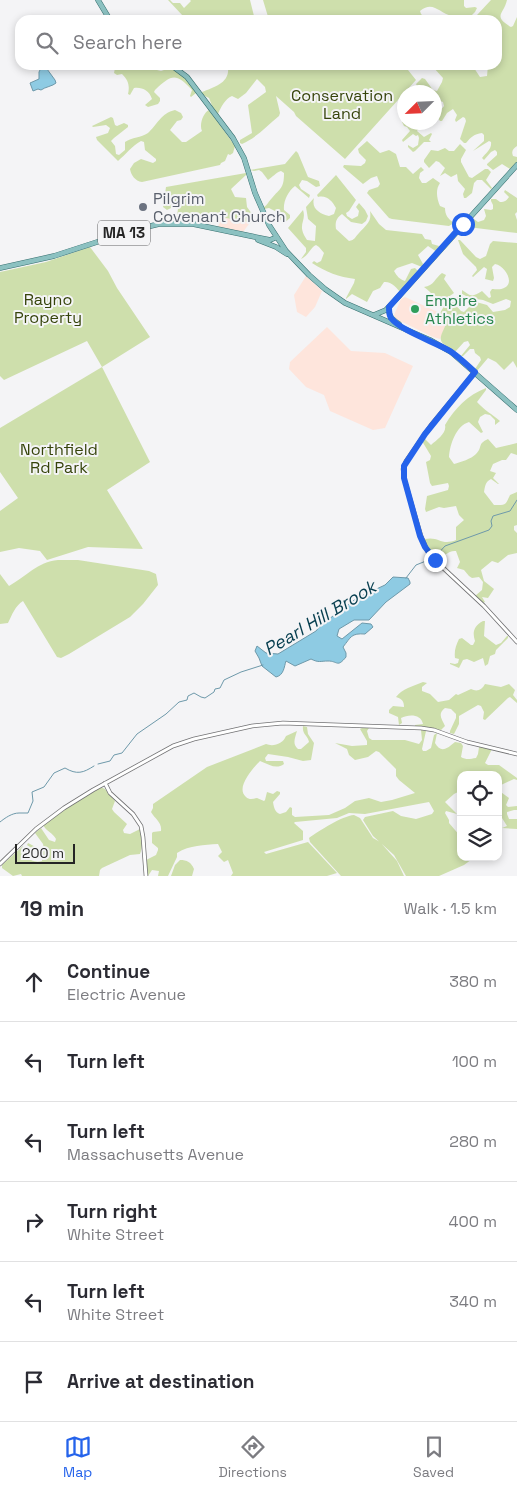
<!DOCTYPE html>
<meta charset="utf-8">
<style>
:root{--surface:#fff;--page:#f2f2f3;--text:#2b2b33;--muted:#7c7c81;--line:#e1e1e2;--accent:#2563eb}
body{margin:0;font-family:"Space Grotesk",sans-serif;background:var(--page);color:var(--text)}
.controls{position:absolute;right:15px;bottom:15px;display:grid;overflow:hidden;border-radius:10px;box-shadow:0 2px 8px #0003}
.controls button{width:45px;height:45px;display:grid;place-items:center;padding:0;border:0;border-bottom:1px solid var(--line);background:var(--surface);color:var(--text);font:25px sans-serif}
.compass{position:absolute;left:397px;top:85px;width:45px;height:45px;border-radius:50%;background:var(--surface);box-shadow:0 2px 8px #0003;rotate:246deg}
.scale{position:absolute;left:15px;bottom:12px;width:60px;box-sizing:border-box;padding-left:5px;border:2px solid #252525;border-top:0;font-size:14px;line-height:18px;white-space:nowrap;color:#252525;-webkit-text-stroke:4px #f4f4f6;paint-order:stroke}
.stop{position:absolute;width:15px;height:15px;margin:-11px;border:4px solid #2563eb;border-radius:50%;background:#fff}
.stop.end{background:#2563eb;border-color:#fff;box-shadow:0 1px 5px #0008}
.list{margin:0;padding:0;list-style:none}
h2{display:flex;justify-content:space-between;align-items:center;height:65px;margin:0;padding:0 20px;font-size:21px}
h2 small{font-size:16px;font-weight:400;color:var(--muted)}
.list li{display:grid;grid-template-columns:32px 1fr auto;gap:15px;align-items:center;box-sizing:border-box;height:80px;padding:0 20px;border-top:1px solid var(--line)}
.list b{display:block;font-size:19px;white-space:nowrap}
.list p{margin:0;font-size:16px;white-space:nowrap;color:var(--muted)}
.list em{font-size:16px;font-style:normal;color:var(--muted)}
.icon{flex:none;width:28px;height:28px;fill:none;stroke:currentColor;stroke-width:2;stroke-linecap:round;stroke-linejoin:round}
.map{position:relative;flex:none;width:517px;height:876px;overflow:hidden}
.search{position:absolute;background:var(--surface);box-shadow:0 2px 8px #0003;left:15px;right:15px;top:15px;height:55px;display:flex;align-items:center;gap:12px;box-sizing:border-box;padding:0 18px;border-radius:15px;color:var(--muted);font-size:19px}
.sheet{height:545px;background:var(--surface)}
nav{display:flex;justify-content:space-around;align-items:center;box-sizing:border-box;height:70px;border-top:1px solid var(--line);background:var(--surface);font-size:14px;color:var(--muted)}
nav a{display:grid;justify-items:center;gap:2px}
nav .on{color:var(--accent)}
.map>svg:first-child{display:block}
</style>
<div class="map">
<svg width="517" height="876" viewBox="0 0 517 876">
<rect width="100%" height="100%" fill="#f4f4f6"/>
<path fill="#fee5dc" d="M 221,217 L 247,222 L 249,224 L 243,232 L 218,227 Z
M 306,276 L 322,291 L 315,307 L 306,317 L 297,312 L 294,295 Z
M 405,297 L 440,313 L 447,322 L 440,339 L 433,337 L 396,319 L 394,315 L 401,299 Z
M 327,327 L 351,351 L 385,353 L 413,366 L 385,428 L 373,430 L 330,411 L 324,395 L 306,387 L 289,369 L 290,362 Z"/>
<path fill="#cedfac" d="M 168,0 L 170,0 L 173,3 L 180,3 L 184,8 L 191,1 L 190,0 L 250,0 L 255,20 L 184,20 L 183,16 Z
M 263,0 L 464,0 L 464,6 L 466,8 L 475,7 L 477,8 L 475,12 L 472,15 C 466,16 459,17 452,16 C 439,13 433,0 420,11 L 421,14 L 427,20 L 269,20 Z
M 491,0 L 507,0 C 504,14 492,16 511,27 L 513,26 L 517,17 L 517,9 L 517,146 C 513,149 511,151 513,156 L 517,157 L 517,162 L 510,169 L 502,164 L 493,170 L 487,165 L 487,164 L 497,155 L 497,152 L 495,150 L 491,152 L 484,160 L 482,158 C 486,153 492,149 491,142 L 489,141 L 473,151 L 484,141 L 484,135 L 482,133 C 474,134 471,137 466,143 L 464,143 L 460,139 L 466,121 L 465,118 L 463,117 L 456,122 L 455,120 L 457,115 L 453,109 L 447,113 L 442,121 L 440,121 L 436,116 L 444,106 L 443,102 L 440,101 L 435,104 L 434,92 L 429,92 L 424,86 L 417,86 L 416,84 L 422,78 L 425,79 L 433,90 L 437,91 L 442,82 L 443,78 L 433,67 L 435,65 L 439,68 C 446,67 450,72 455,65 L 472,65 L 480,77 L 487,76 L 488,65 L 497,65 L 497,20 L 493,20 L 492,17 L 487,17 L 482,20 L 477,15 Z
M 117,65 L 127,65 L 134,70 L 140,67 L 142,65 L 151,65 L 153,69 L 161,71 L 164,70 L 166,65 L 168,65 L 185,78 L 196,93 L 191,97 L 190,96 L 192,90 C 176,73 172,74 155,90 L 154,92 L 160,98 L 160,101 L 158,104 L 148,107 L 145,105 L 152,99 C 149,90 142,87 134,88 L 130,95 L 128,94 C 130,85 128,80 122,74 L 117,75 L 114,73 L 115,68 Z
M 209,65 L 408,65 L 408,70 L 416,80 L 345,159 L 296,116 L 294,112 L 276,96 L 280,113 L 279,116 C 267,126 256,138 242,144 L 240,143 L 240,140 L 252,133 L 248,105 L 266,92 L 265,87 L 257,79 L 246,93 L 238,99 L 232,96 C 225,99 221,107 218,114 L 213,108 L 209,98 L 203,95 L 202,92 C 214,87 230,83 228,67 L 216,68 Z
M 175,110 L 181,113 L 183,117 L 181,120 L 177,121 L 170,130 L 182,142 L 186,142 L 202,131 C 199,125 203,113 209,110 L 235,146 L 233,153 L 230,155 L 228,154 L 225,161 L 221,163 L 220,165 L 142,182 C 135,181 131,175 130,169 L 134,163 L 141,159 L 153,163 L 156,161 L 156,159 L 145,150 L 144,142 L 141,141 C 132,146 126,154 118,161 L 97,140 L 96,137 L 108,133 L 110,128 L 106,125 L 93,127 L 92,126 L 111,117 L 113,118 L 115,125 L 117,126 L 124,123 L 128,125 L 128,127 L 114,138 L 111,141 L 115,146 L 116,154 L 119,155 L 125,150 L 125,142 C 132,137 141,138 148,133 C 157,125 161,113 175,110 Z
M 404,121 L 404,122 L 410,123 L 415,127 L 419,123 L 421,124 L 417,131 L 424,137 L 431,133 L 432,134 L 429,140 L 431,142 L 424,142 L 415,151 L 413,152 L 408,147 L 408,145 L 413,148 L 418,145 L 419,138 L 418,135 L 416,136 L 413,134 L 403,142 L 402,140 L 410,131 L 407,127 L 404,126 L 402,122 Z
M 367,141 L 380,153 L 389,150 L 396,154 L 400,167 L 406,167 L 413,174 L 421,167 L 424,170 L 420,173 L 419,178 L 422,183 L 426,183 L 433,178 L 440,183 C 435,190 437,199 440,206 L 445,208 C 445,215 448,219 454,223 L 449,226 L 392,219 L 389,218 L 367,193 L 369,190 L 378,187 L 380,184 L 377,176 L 371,178 L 363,184 L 343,167 L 344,165 L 361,166 L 365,163 L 366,160 L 359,153 L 358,149 Z
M 460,144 L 466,150 L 461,159 L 461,162 L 469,177 L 472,178 L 485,169 L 488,169 L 491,172 L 486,180 L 492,188 L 491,189 L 482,180 L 477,180 L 474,183 L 472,193 L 466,198 L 464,198 L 463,194 L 465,189 L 458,181 L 457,174 L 451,177 L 445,173 L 440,176 L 445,168 L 439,162 L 436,161 L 429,168 L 424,162 L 424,160 L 431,150 L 438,151 L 445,148 L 449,151 L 454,151 Z
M 296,151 L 298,153 L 308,177 L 319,181 L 320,186 L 316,187 L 307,181 L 302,180 L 299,185 L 301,189 L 310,195 L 309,198 L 295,186 C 288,191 283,202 284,210 L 290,215 L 290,218 L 283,224 L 275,211 L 269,208 L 264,209 L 264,207 C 268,204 268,202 272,198 C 280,188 284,189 284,173 L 281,171 C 275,173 273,177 268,180 L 262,172 L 259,170 L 254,171 L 250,170 L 285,164 Z
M 246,173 L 246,175 L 231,189 L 235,197 L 246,198 L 247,207 L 255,218 L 250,224 L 247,222 L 221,217 L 219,222 L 218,222 C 218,218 214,213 211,212 L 209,216 L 194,214 L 189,216 L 187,221 L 174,220 L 171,218 L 177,216 L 178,209 L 173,207 L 167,210 L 163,207 L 166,187 Z
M 336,175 L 356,200 L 349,211 L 346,213 L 347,216 L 352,219 L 358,216 L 359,211 L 356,207 L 359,203 L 365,210 L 368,216 L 366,221 L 362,224 L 351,222 L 342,214 C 336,218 335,223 336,229 L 349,241 C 355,240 355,237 359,233 C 366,225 372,222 370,211 L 379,224 L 386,230 L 422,234 L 425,239 L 431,240 L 432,244 L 439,246 L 437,252 L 428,246 L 418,255 L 423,264 L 422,267 L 412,263 L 397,268 L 394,271 C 397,276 399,279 405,281 L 411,269 L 415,268 L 418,271 L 401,293 C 397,288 391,281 384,282 L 380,288 L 373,291 L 367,302 L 352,294 L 346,299 L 346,298 L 354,283 L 355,279 C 339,277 326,272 312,263 L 314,261 L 317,263 L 321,261 L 324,253 L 319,247 L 316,245 C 311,247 309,255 301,259 L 306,252 L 306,248 L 288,228 L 303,210 C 307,222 296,224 307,240 L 315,241 L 316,226 L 308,219 L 306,207 L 314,198 C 311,209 320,214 329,216 L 334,214 L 336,208 C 332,201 327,195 318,197 L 317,195 Z
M 505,190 L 517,198 L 517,212 L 515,214 L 517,220 L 517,233 L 468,227 L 467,225 L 470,221 L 474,219 L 478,222 L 484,220 L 486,216 L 484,209 L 491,210 L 493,209 L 493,205 L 491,201 L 491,199 L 496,199 L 500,202 C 505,202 507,200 509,197 L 504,192 Z
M 458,240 L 460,240 L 476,257 L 480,259 L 486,256 L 490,244 L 493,241 L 517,243 L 517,368 L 513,361 L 504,370 L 496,362 L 488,358 L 477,371 L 475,369 L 481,360 L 480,357 L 475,353 L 474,349 L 470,349 L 463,356 L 461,356 L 470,345 L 468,341 L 464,342 L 455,352 C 437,340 438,342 447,322 L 440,313 L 446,303 L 447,304 L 453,302 L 461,311 L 464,312 L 472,304 L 469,300 C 463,302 460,303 456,299 L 460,294 L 469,300 L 487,305 L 493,312 L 505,310 L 510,307 L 511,301 L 506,299 L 493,304 L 483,300 L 470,298 L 462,294 L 462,290 C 472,297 472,297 482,291 L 489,298 L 491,297 L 490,292 L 492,289 C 495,289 501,290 504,288 C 515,284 506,266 495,264 L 492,267 L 494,278 L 493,281 L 485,279 L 487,269 L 484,267 L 473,277 L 472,276 L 477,270 L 476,267 L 463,254 Z
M 90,247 L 108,271 L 117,288 L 150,337 L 102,367 L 150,462 L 107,490 L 143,549 L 88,547 L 47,560 L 40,551 L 19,548 L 0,552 L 0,511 L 18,498 L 0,472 L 0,428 L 102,367 L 87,341 L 4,380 L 0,376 L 0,272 L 46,262 Z
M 442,273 L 446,275 L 444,279 L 454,293 C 438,305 437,297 424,287 C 434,286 435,278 442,273 Z
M 486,388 L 486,390 L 477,402 C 484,410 492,414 500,421 L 495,425 L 495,420 L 490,415 L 485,414 L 480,417 L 478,422 L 483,432 L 481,433 L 469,422 C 456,426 450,444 449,457 L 454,464 C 461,462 471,459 476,454 C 483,447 477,444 488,439 L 496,448 L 517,443 L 517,455 L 511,453 L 506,460 L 502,460 L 493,464 L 490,471 L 496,473 L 493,478 L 499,484 L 498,484 L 491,479 C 485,482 485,487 484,492 L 494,505 C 506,505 505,506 510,495 L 517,492 L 517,525 L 514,526 L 514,530 L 517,533 L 517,553 L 508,555 L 498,563 L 492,561 L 481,570 L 484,581 L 494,589 L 488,598 L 482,597 L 485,602 L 483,603 L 475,596 L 482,590 L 483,582 L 479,577 L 472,578 L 469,576 L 464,570 L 457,568 L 460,562 L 456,551 C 448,550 444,558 436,558 L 427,548 L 424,541 L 425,539 C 439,536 441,546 456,540 L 456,527 L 464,520 L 459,515 L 456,506 L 444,508 L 439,507 L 426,512 L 425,509 L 427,496 L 448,490 L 449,486 L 448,483 L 432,486 L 430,483 L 426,462 L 430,460 L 431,456 L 422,441 L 425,439 L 431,445 C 437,440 447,433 445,425 C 455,408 468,395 486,388 Z
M 58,560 L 78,560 L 149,571 L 156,574 L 158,585 L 143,604 L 130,617 L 69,654 L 61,658 L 57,657 L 23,601 C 15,606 12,615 8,623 L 0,624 L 0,574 L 9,586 C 27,576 37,562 58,560 Z
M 483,621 L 485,621 L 484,636 L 496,645 L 501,643 L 507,636 L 508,636 L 508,638 L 496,650 L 495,654 L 490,656 L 488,664 L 485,666 L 483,658 L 474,662 L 467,659 L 463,660 L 459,668 L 450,664 L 450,663 L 455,664 L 458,663 L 459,659 L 455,658 C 454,651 456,645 459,639 L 462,638 L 471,645 L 473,645 L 475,641 C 472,632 474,626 483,621 Z
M 423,682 L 427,683 L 422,687 L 422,691 L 430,694 L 438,702 L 449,700 L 456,694 L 458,695 L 471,689 C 477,692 482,690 485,684 L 501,687 L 509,684 L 515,690 L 513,695 L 517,700 L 517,703 L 510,697 L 508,698 L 485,720 L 483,719 L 484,712 L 481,706 L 478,705 L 459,716 L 459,724 L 454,734 L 450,733 L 450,731 L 456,718 L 456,714 L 451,709 L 445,708 C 437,714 442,719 445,726 L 441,730 L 415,727 L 415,725 L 423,724 C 421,714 409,714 401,718 L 402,723 L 399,725 L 398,717 L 389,713 L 389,710 L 393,706 L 404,707 C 404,701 402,699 396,697 C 402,689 413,686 423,682 Z
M 303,726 L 307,727 L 308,734 L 314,743 L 311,760 L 303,761 L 288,757 L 268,754 L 265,758 L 266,761 L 283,761 L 284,764 C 276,770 268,764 260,761 C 253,768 235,788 246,797 C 249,800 253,799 257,798 L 264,801 L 265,800 L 267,792 L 273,794 L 277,791 L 280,792 L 280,794 L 273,802 C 274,808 275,812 280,814 L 286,812 L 290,807 L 292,808 L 292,815 L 295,817 L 329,815 L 345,808 L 355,801 L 369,798 L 381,802 L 392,800 L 415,793 L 399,780 L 396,776 L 396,769 L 379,752 L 376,751 L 368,757 L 355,760 L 349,755 L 347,749 L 335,743 L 352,746 L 367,745 L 367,741 L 360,729 L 362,728 L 369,728 L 367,731 L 369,738 L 372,740 L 405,740 L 419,744 L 422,740 L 421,730 L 426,731 L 422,749 L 423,751 L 426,751 L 431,748 L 434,735 L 437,733 L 435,743 C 441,754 448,748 455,742 L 461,743 L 463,746 L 461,757 C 466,760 470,759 476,758 L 478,754 L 479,747 L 492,749 L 485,763 L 488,765 L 499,765 L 517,778 L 517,780 L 514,779 L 501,785 L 498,788 L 498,775 L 461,775 L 461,781 L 457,784 L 458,792 L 454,794 L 445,802 L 457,814 L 446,811 L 445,813 L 449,820 L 449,823 L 461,837 L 461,857 L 475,857 L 464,865 L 439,876 L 406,876 L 394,855 L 373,836 L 363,820 L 365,817 L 393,811 L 401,816 L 416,819 L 432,814 L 434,811 L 429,802 L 365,814 L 349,813 L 337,818 L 295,822 L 294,823 L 303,831 L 303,840 L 264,852 L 266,854 L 308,842 L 337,873 L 327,876 L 231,876 L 233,873 L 228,860 L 224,862 L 218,856 L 222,852 L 218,844 C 204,845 190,845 177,853 L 177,857 L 168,876 L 158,876 L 159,871 L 152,870 L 148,876 L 147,876 L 146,860 L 156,855 L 158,850 L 158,848 L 152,843 L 152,833 L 153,832 L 161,831 C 162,822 155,819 151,812 L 153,808 L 153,804 L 207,767 L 266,744 C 273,747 283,744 286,736 L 297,731 C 295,738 292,744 298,749 L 301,749 L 309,742 C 308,735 302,735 303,726 Z
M 101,787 L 105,789 L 115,801 L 112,809 L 114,812 L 127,824 L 123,830 L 124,833 L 130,834 L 140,829 C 142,836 143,847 140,854 L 130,855 L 102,868 L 100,870 L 99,876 L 22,876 L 21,874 L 13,876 L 2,868 L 2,865 L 23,846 C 25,856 31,864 42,861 L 42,856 L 27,845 L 28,843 L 30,844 L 41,850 L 44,849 L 43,844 L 35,833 L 41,828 L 49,840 L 55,842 L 56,839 C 53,833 46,831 43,825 L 73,804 Z
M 498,790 L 509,798 L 506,805 L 508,807 L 517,806 L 517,810 L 514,810 L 507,812 L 507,814 L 509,819 L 517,819 L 517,829 L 502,828 L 507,826 L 502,818 L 498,816 Z
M 354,815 L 360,818 L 373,838 L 380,842 L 397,861 L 404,876 L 341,876 L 310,842 L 309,838 C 319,831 342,816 354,815 Z
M 180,860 C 187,860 191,862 194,869 L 192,876 L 171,876 L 175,865 Z"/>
<path fill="#8ecbe3" stroke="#6e99aa" d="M 41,68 L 47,69 L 55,80 L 56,83 C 53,86 45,87 41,90 L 38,89 L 33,91 L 30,83 L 39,79 L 39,72 Z
M 393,577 L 408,578 L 410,582 L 410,584 L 386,602 L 369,620 L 354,620 L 339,629 L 337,636 L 342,639 L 362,623 L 371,624 L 373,627 L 365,634 C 351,633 351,637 343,647 L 346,653 L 346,657 C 337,668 338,661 328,661 C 320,661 319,663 311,659 L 295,666 L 286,661 C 284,667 284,675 276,677 L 262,666 L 259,658 L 255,651 L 257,646 L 266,653 L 278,654 L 316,631 L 321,625 L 357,598 L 385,585 Z"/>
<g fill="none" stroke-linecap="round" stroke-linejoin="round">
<path stroke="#6e99aa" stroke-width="1" d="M 435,557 L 445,546 L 489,530 L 492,526 L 491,521 L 493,516 L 510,511 L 517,500
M 406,578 L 416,565 L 431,559
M 98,764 L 110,761 L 114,755 L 122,753 L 137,734 L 166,714 L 179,702 L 187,700 L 188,696 L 194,693 L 201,697 L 205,698 L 214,692 L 215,689 L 220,688 L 224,680 L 241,672 L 263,665
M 0,822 C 5,818 12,813 19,813 C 22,813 25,813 28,813 L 33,801 L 32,792 L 44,787 L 54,773 L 65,768 C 77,775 83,773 94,766"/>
<defs>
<path id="minor" d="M 475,372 L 431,425 L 406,461 L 403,469 L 404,478 L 421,536 L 428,552 L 440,565 L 484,606 L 517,642
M 105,783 L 110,793 L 133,814 L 141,826 L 143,837 L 146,876
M 0,864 L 36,829 L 64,808 L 93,790 L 173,746 L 194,739 L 252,726 L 283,723 L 421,728 L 434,730 L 467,742 L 517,754"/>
<path id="major" d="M 98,0 L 110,20
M 171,65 L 187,77 L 233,138 L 244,158 L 255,193 L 269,225 L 286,251 L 309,275 L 325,289 L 345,303 L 430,340 L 451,352 L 517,410
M 258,240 L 276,247 L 287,254
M 0,268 L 54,256 L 134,230 L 159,224 L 193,224 L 265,239 L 270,240 L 277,237
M 389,307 C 388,316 392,319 399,324
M 374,315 L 386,310 L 400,295 L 517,165"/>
</defs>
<use href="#minor" stroke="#727274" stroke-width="4.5"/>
<use href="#major" stroke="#366f6f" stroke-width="5.5"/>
<use href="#minor" stroke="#fff" stroke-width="3"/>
<use href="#major" stroke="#8cc1c1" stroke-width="4.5"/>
</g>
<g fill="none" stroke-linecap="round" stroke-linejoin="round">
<path stroke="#2563eb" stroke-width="6" d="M 435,560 L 425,547 L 420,536 L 404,478 L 404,466 L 425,434 L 475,372 C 467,365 459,357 450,351 C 435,342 401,331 391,318 C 389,315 389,312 389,307 L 463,224"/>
</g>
<circle fill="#6b7280" stroke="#f4f4f6" stroke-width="2" cx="143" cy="207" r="5"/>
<circle fill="#2e9e5b" stroke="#f4f4f6" stroke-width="2" cx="415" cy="309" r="5"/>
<g text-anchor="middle" stroke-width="4" stroke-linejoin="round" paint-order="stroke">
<rect fill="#f4f4f6" stroke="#636364" stroke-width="1" x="98" y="220.5" width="52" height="25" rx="4"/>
<g font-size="15" font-weight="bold" fill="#252525">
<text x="124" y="238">MA 13</text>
</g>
<g font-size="16" fill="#36440b" stroke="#f4f4f6">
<text x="342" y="101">Conservation<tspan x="342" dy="18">Land</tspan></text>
<text x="48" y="305">Rayno<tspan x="48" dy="18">Property</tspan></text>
<text x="59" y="455">Northfield<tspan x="59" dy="18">Rd Park</tspan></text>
</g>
<g font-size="16" fill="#5b616d" stroke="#f4f4f6" text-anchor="start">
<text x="153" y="204">Pilgrim<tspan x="153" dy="18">Covenant Church</tspan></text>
</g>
<g font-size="16" fill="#27864d" stroke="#f4f4f6" text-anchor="start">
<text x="425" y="306">Empire<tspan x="425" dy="18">Athletics</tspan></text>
</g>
<g font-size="18" font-style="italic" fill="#053d4e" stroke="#f4f4f6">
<text transform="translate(320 618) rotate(-31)" y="6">Pearl Hill Brook</text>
</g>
</g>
</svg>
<div class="controls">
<button><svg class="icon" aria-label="locate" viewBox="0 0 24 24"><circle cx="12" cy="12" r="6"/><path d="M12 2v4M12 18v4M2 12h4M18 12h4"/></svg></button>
<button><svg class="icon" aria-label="layers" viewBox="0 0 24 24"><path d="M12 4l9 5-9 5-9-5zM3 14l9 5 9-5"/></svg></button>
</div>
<svg class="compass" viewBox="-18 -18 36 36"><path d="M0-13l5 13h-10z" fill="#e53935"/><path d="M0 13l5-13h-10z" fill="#7c7c81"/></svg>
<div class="scale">200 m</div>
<div class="stop" style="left:463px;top:224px"></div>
<div class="stop end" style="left:435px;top:560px"></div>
<div class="search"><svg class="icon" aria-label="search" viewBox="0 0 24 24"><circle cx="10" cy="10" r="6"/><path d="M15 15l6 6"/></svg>Search here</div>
</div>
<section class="sheet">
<h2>19 min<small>Walk · 1.5 km</small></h2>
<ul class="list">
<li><svg class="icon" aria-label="ahead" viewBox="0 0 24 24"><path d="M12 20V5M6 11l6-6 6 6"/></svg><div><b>Continue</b><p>Electric Avenue</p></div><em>380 m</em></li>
<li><svg class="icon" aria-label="left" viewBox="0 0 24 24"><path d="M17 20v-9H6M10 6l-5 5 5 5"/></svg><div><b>Turn left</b></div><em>100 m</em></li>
<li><svg class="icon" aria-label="left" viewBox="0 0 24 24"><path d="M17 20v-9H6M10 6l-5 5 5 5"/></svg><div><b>Turn left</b><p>Massachusetts Avenue</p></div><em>280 m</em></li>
<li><svg class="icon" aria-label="right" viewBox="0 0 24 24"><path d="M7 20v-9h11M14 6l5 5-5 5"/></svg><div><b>Turn right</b><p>White Street</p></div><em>400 m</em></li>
<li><svg class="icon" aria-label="left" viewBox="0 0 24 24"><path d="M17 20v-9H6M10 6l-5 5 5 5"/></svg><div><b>Turn left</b><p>White Street</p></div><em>340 m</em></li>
<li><svg class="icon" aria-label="arrive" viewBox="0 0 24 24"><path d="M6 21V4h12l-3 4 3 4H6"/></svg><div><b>Arrive at destination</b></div></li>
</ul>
</section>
<nav>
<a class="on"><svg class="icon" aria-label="map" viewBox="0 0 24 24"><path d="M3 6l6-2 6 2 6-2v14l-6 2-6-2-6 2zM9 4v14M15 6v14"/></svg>Map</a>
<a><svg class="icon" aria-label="directions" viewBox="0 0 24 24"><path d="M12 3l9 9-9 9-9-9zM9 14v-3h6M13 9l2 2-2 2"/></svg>Directions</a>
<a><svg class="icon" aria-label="saved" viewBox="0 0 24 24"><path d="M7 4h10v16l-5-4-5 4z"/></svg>Saved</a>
</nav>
